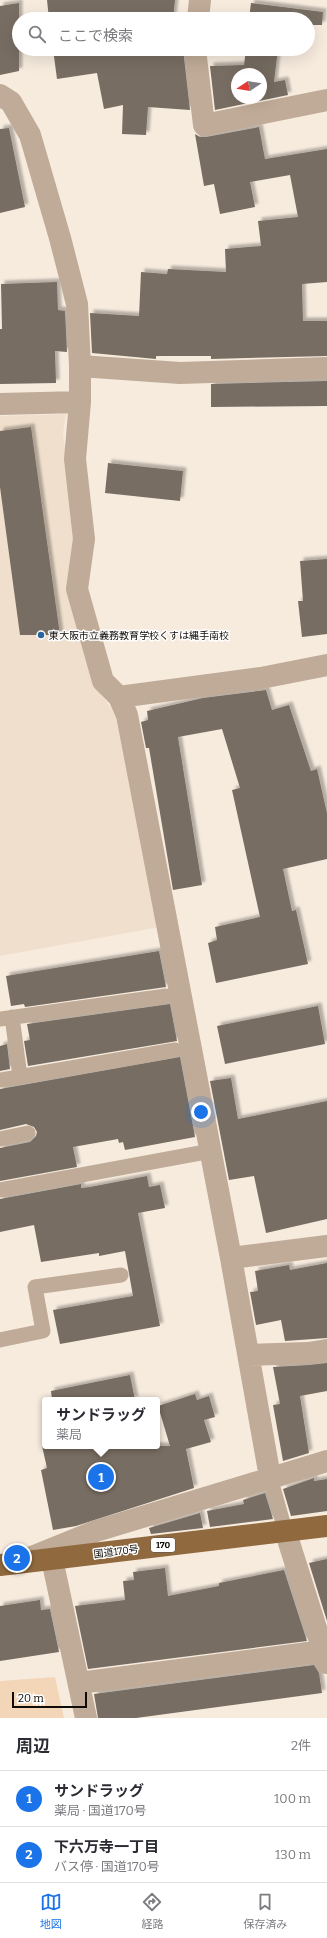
<!DOCTYPE html>
<html lang="ja">
<meta charset="utf-8">
<style>
:root{--surface:#fff;--page:#f7f7f7;--text:#2b2b33;--muted:#7c7c81;--line:#e1e1e2;--accent:#1a73e8}
body{margin:0;font-family:Bitter,"Noto Sans JP",serif;background:var(--page);color:var(--text)}
.compass{position:absolute;left:231px;top:68px;width:36px;height:36px;border-radius:50%;background:var(--surface);box-shadow:0 4px 16px #0002;rotate:258deg}
.scale{position:absolute;left:12px;bottom:10px;width:75px;box-sizing:border-box;padding-left:4px;border:2px solid #0f0b07;border-top:0;font-size:11px;line-height:14px;white-space:nowrap;color:#0f0b07;-webkit-text-stroke:3px #fff;paint-order:stroke}
.you{position:absolute;left:201px;top:1112px;width:14px;height:14px;margin:-10px;border:3px solid #fff;border-radius:50%;background:#1a73e8;box-shadow:0 0 0 6px #1a73e833}
.badge{display:grid;place-items:center;width:26px;height:26px;border-radius:50%;background:var(--accent);color:#fff;font-size:13px;font-weight:700}
.pin{position:absolute;translate:-50% -50%;border:2px solid #fff;box-shadow:0 1px 4px #0006}
.popup{position:absolute;left:42px;top:1397px;width:118px;height:52px;box-sizing:border-box;display:grid;place-content:center;border-radius:4px;background:var(--surface);filter:drop-shadow(0 1px 3px #0005);font-size:13px;white-space:nowrap;color:var(--muted)}
.popup b{font-size:15px;color:var(--text)}
.popup::after{content:'';position:absolute;left:50%;top:100%;margin-left:-8px;border:8px solid transparent;border-top-color:var(--surface)}
.list{margin:0;padding:0;list-style:none}
h2{display:flex;justify-content:space-between;align-items:center;height:52px;margin:0;padding:0 16px;font-size:17px}
h2 small{font-size:13px;font-weight:400;color:var(--muted)}
.list li{display:grid;grid-template-columns:26px 1fr auto;gap:12px;align-items:center;box-sizing:border-box;height:56px;padding:0 16px;border-top:1px solid var(--line)}
.list b{display:block;font-size:15px;white-space:nowrap}
.list p{margin:0;font-size:13px;white-space:nowrap;color:var(--muted)}
.list em{font-size:13px;font-style:normal;color:var(--muted)}
.icon{flex:none;width:22px;height:22px;fill:none;stroke:currentColor;stroke-width:2;stroke-linecap:round;stroke-linejoin:round}
.map{position:relative;flex:none;width:327px;height:1718px;overflow:hidden}
.search{position:absolute;background:var(--surface);box-shadow:0 4px 16px #0002;left:12px;right:12px;top:12px;height:44px;display:flex;align-items:center;gap:10px;box-sizing:border-box;padding:0 14px;border-radius:22px;color:var(--muted);font-size:15px}
.sheet{height:164px;background:var(--surface)}
nav{display:flex;justify-content:space-around;align-items:center;box-sizing:border-box;height:56px;border-top:1px solid var(--line);background:var(--surface);font-size:11px;color:var(--muted)}
nav a{display:grid;justify-items:center;gap:2px}
nav .on{color:var(--accent)}
.map>svg:first-child{display:block}
</style>
<div class="map">
<svg width="327" height="1718" viewBox="0 0 327 1718">
<defs>
<filter id="shadow"><feDropShadow dx="3.5" dy="-3.5" stdDeviation="1" flood-color="#0004"/></filter>
</defs>
<rect width="100%" height="100%" fill="#f7ebde"/>
<path fill="#f0dfcc" d="M 66,414 L 63,434 L 95,686 L 121,722 L 160,927 L 0,956 L 0,416 Z"/>
<path fill="#f3d6b7" d="M 55,1677 L 64,1718 L 0,1718 L 0,1681 Z"/>
<path fill="#786d62" fill-rule="evenodd" filter="url(#shadow)" d="M 47,0 L 175,0 L 173,19 L 49,19 Z
M 19,3 L 19,71 L 0,75 L 0,6 Z
M 251,3 L 323,12 L 322,25 L 308,25 L 308,19 L 249,19 Z
M 53,49 L 183,49 L 190,110 L 148,107 L 146,135 L 122,134 L 123,105 L 104,109 L 97,73 L 57,79 Z
M 246,49 L 278,49 L 274,82 L 285,80 L 288,95 L 215,110 L 210,66 L 244,65 ZM 237,74 L 261,74 L 261,98 L 237,98 Z
M 259,127 L 265,159 L 327,149 L 327,282 L 302,284 L 303,321 L 327,321 L 327,356 L 211,359 L 211,356 L 156,356 L 156,359 L 92,353 L 90,313 L 139,316 L 141,272 L 167,274 L 168,269 L 226,272 L 225,249 L 261,246 L 258,221 L 298,217 L 290,175 L 250,182 L 255,207 L 220,214 L 214,184 L 204,186 L 195,134 L 200,137 L 206,137 Z
M 9,128 L 25,207 L 0,213 L 0,129 Z
M 57,282 L 58,310 L 65,311 L 67,352 L 55,351 L 56,383 L 0,384 L 0,329 L 2,329 L 1,284 Z
M 327,381 L 327,406 L 211,407 L 211,384 Z
M 31,427 L 60,635 L 20,635 L 0,487 L 0,431 Z
M 108,463 L 183,471 L 180,501 L 105,493 Z
M 327,559 L 327,634 L 302,637 L 298,601 L 303,601 L 300,561 Z
M 266,690 L 272,710 L 289,705 L 311,771 L 317,769 L 327,813 L 327,859 L 283,869 L 292,911 L 296,910 L 308,964 L 216,983 L 208,943 L 217,940 L 215,927 L 260,917 L 232,790 L 240,788 L 222,729 L 178,737 L 202,885 L 173,890 L 149,748 L 146,748 L 141,722 L 148,720 L 147,711 L 203,698 Z
M 159,951 L 166,987 L 25,1007 L 24,1004 L 11,1006 L 6,976 Z
M 170,1004 L 177,1041 L 28,1066 L 24,1041 L 30,1040 L 27,1024 Z
M 318,1006 L 325,1044 L 225,1064 L 217,1026 Z
M 7,1044 L 10,1069 L 0,1071 L 0,1046 Z
M 180,1057 L 195,1137 L 125,1150 L 123,1142 L 119,1143 L 118,1139 L 73,1147 L 77,1167 L 0,1181 L 0,1148 L 30,1142 L 36,1136 L 37,1132 L 34,1127 L 26,1124 L 0,1130 L 0,1089 Z
M 231,1078 L 238,1119 L 327,1101 L 327,1219 L 266,1233 L 254,1176 L 229,1180 L 210,1081 Z
M 147,1176 L 149,1187 L 160,1185 L 165,1208 L 138,1213 L 160,1326 L 60,1344 L 53,1310 L 133,1296 L 125,1251 L 99,1256 L 99,1253 L 41,1262 L 34,1225 L 0,1232 L 0,1199 L 81,1184 L 81,1188 L 90,1187 Z
M 327,1263 L 327,1338 L 285,1341 L 281,1320 L 256,1325 L 250,1292 L 258,1291 L 255,1271 L 289,1265 L 290,1270 Z
M 327,1363 L 327,1391 L 300,1396 L 309,1453 L 283,1461 L 273,1405 L 280,1404 L 273,1367 L 309,1365 Z
M 130,1375 L 135,1400 L 52,1400 L 51,1391 Z
M 195,1394 L 197,1400 L 209,1396 L 215,1417 L 204,1420 L 211,1442 L 186,1449 L 194,1488 L 76,1526 L 53,1530 L 41,1470 L 47,1468 L 42,1446 L 170,1446 L 158,1406 Z
M 314,1478 L 314,1481 L 327,1479 L 327,1511 L 291,1516 L 283,1489 Z
M 265,1493 L 273,1519 L 210,1527 L 207,1511 L 244,1504 L 243,1500 Z
M 200,1513 L 203,1528 L 151,1534 L 149,1528 Z
M 327,1559 L 327,1621 L 309,1563 Z
M 165,1568 L 168,1596 L 219,1586 L 219,1583 L 284,1570 L 307,1641 L 88,1669 L 75,1606 L 125,1600 L 123,1581 L 134,1580 L 133,1572 Z
M 40,1600 L 41,1610 L 50,1609 L 59,1652 L 0,1661 L 0,1606 Z
M 314,1665 L 319,1673 L 322,1693 L 136,1718 L 98,1718 L 94,1694 Z"/>
<g fill="none" stroke-linecap="round" stroke-linejoin="round">
<path stroke="#bfab97" stroke-width="15" d="M 12,1017 L 20,1076
M 0,1019 L 166,996
M 0,1080 L 175,1050
M 0,1139 L 28,1133
M 0,1190 L 211,1151
M 0,1340 L 43,1331 L 35,1287 L 121,1275
M 270,1477 L 285,1530"/>
<path stroke="#bfab97" stroke-width="22" d="M 198,19 L 200,0
M 195,49 L 204,125 L 327,100
M 0,95 L 11,102 L 30,135 L 60,238 L 77,304 L 80,366 L 80,402 L 75,459 L 84,539 L 77,589 L 103,681 L 119,697 L 127,715 L 231,1258 L 270,1477
M 80,366 L 180,373 L 327,368
M 0,404 L 80,402
M 119,697 L 261,678 L 327,665
M 231,1258 L 327,1246
M 249,1355 L 308,1353 L 327,1350
M 285,1530 L 327,1663
M 27,1559 L 96,1531 L 327,1461
M 52,1559 L 86,1718
M 79,1683 L 323,1651"/>
<path stroke="#906a3e" stroke-width="22" d="M 0,1565 L 327,1526"/>
</g>
<circle fill="#29669d" stroke="#fff" stroke-width="1.5" cx="41" cy="635" r="4"/>
<g text-anchor="middle" stroke-width="3" stroke-linejoin="round" paint-order="stroke">
<rect fill="#fff" stroke="#575451" stroke-width="1" x="151" y="1538" width="24" height="14" rx="3"/>
<g font-size="9" font-weight="bold" fill="#0f0b07">
<text x="163" y="1548">170</text>
</g>
<g font-size="10" fill="#0f0b07" stroke="#fff" text-anchor="start">
<text x="49" y="639">東大阪市立義務教育学校くすは縄手南校</text>
</g>
<g font-size="10" fill="#0f0b07" stroke="#fff">
<text transform="translate(116 1551) rotate(-7)" y="4">国道170号</text>
</g>
</g>
</svg>
<svg class="compass" viewBox="-18 -18 36 36"><path d="M0-13l5 13h-10z" fill="#e53935"/><path d="M0 13l5-13h-10z" fill="#7c7c81"/></svg>
<div class="scale">20 m</div>
<div class="you"></div>
<div class="pin badge" style="left:101px;top:1477px">1</div>
<div class="popup"><b>サンドラッグ</b>薬局</div>
<div class="pin badge" style="left:17px;top:1558px">2</div>
<div class="search"><svg class="icon" aria-label="search" viewBox="0 0 24 24"><circle cx="10" cy="10" r="6"/><path d="M15 15l6 6"/></svg>ここで検索</div>
</div>
<section class="sheet">
<h2>周辺<small>2件</small></h2>
<ul class="list">
<li><span class="badge">1</span><div><b>サンドラッグ</b><p>薬局 · 国道170号</p></div><em>100 m</em></li>
<li><span class="badge">2</span><div><b>下六万寺一丁目</b><p>バス停 · 国道170号</p></div><em>130 m</em></li>
</ul>
</section>
<nav>
<a class="on"><svg class="icon" aria-label="map" viewBox="0 0 24 24"><path d="M3 6l6-2 6 2 6-2v14l-6 2-6-2-6 2zM9 4v14M15 6v14"/></svg>地図</a>
<a><svg class="icon" aria-label="directions" viewBox="0 0 24 24"><path d="M12 3l9 9-9 9-9-9zM9 14v-3h6M13 9l2 2-2 2"/></svg>経路</a>
<a><svg class="icon" aria-label="saved" viewBox="0 0 24 24"><path d="M7 4h10v16l-5-4-5 4z"/></svg>保存済み</a>
</nav>
